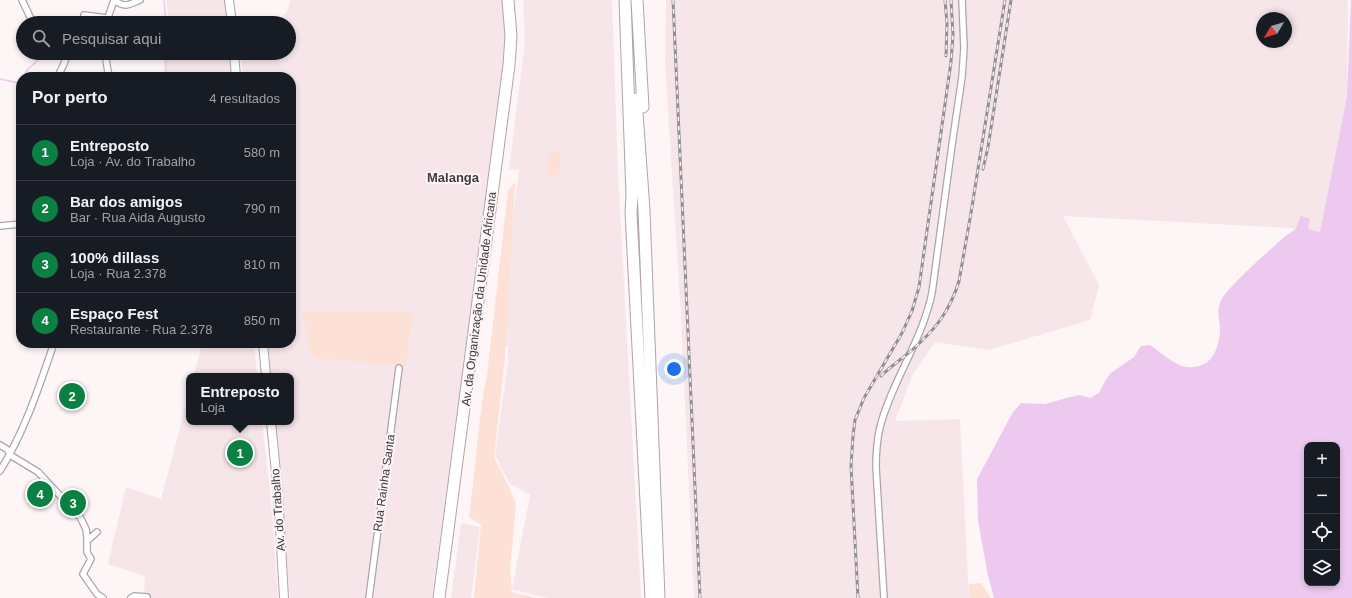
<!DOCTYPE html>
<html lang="pt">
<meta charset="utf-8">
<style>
:root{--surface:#171b24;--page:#242831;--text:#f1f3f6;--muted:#9ea1a6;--line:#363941;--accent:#0b8043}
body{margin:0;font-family:Arial,sans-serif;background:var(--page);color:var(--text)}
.controls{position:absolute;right:12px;bottom:12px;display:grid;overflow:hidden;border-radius:8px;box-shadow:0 2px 6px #0003}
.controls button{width:36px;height:36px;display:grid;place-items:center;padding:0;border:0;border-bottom:1px solid var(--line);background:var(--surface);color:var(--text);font:20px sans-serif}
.compass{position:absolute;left:1256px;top:12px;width:36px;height:36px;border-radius:50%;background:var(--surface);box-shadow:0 2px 6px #0003;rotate:232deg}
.you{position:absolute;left:674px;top:369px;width:14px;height:14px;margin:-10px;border:3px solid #fff;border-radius:50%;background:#1a73e8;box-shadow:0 0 0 6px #1a73e833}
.badge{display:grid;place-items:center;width:26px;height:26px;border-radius:50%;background:var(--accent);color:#fff;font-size:13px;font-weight:700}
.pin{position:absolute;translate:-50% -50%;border:2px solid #fff;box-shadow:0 1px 4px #0006}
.popup{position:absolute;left:186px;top:373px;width:108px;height:52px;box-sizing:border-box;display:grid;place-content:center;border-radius:8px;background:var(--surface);filter:drop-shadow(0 1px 3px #0005);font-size:13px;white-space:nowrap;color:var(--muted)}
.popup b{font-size:15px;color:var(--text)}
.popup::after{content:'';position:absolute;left:50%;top:100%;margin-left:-8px;border:8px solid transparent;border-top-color:var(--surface)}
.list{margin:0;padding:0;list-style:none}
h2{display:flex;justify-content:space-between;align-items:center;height:52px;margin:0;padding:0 16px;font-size:17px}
h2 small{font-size:13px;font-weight:400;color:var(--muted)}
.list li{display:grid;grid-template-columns:26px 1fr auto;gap:12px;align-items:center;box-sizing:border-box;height:56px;padding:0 16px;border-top:1px solid var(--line)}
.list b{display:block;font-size:15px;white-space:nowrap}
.list p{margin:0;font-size:13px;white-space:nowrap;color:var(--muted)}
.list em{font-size:13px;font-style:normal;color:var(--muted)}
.icon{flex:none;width:22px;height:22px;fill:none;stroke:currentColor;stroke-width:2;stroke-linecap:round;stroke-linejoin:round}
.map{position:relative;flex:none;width:1352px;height:598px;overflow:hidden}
.search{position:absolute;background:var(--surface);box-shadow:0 2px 6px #0003;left:16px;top:16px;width:280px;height:44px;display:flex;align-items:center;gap:10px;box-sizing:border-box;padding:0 14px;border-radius:22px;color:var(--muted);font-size:15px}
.panel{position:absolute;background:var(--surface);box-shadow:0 2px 6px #0003;left:16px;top:72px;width:280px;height:276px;border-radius:16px}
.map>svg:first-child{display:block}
</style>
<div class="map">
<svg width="1352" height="598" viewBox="0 0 1352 598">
<rect width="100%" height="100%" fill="#fef5f7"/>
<path fill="#f7e6e9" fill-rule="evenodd" d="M 166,0 L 228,0 L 229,23 L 169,23 Z
M 289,0 L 502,0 L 503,3 L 507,42 L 432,598 L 290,598 L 274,422 L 291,422 L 291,376 L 270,376 L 267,343 L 291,343 L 291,77 L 243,77 L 241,53 L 289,53 L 289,23 L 277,23 L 287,11 L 290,2 Z
M 523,0 L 612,0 L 618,173 L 641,598 L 547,598 L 512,589 L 530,495 L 509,483 L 495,455 L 508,363 L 508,346 L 501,345 L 512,224 L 519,170 L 509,169 L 525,42 Z
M 666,0 L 1348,0 L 1347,96 L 1320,232 L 1308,229 L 1063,216 L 1099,285 L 1090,320 L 989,350 L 935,342 L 912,376 L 895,421 L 960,419 L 969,598 L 694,598 L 681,316 L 665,63 ZM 1262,18 L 1286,18 L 1286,42 L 1262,42 Z
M 165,53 L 232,53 L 233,77 L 167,77 Z
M 245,343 L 254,343 L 257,376 L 194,376 L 201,348 L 245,345 Z
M 189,393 L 189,422 L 262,422 L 271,499 L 278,598 L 144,598 L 145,576 L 108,564 L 126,487 L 161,499 Z
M 461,523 L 480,527 L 471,598 L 451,598 Z"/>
<path fill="#fde0d6" d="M 549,150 L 561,151 L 559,177 L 546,175 Z
M 515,182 L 505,356 L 494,457 L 508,485 L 516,504 L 510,570 L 512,592 L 536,598 L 474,598 L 481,525 L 469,517 C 476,470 477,422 487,375 L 508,191 Z
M 302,311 L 413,311 L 406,366 L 312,358 Z
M 981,583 L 991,598 L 969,598 L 969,584 Z"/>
<path fill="#edc8ef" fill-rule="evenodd" d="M 1351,0 L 1352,0 L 1352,598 L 994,598 L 987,571 L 978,520 L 977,479 L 1013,412 L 1021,403 L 1045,404 L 1070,397 L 1080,395 L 1090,398 L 1099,393 L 1106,379 L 1111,373 L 1134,357 L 1141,346 L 1150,345 C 1167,356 1182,375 1204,364 C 1215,359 1220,341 1220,330 C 1220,317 1215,309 1223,297 C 1227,291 1232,286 1237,281 C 1251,266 1267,253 1282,239 C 1286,235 1293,232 1296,228 C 1298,224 1299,220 1301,216 L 1310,219 L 1308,229 L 1320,232 L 1347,96 ZM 1307,445 L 1337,445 L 1337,583 L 1307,583 Z"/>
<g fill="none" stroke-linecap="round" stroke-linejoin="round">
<path stroke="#edc8ef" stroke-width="1.5" d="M 164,0 L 166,23
M 165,53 L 166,77
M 23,77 L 28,69 L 46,53
M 0,79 L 19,83 L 21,80"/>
<defs>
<path id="street" d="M 22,0 L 33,23
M 114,0 C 125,8 128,5 140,0
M 84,15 L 107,18
M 106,23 L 114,0
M 105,53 L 108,72 L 111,77
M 58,77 C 60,69 68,62 65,53
M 0,226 L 21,224
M 0,445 L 8,450 L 10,455 L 38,472 L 80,517 L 86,529 L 87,537 L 87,552 L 91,559 L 83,574 L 97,594 L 103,598
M 0,471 C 25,431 39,387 54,343
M 87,541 L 97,532
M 131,598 L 134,596 L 147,597
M 369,598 L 399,368
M 884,598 L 876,467 C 876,454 877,440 880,427 C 892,381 922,341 932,293 L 952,145 L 962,77 L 964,48 L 962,0"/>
<path id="secondary" d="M 229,0 L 232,23
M 234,53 L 236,77
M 263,343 L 266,376
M 271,422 L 278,493 L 284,598"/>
<path id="highway" d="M 625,0 L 632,195 L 631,213 L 651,598
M 637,0 L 643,107
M 636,99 L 644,210 L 659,598
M 439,598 L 509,65 L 511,36 L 508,0"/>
</defs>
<use href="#street" stroke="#aea5a7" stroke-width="8"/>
<use href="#secondary" stroke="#aea5a7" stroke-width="10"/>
<use href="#highway" stroke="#aea5a7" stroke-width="13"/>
<use href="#street" stroke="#fff" stroke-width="5.5"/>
<use href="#secondary" stroke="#fff" stroke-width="8"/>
<use href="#highway" stroke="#fff" stroke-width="11"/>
<defs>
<path id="rail" d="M 673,0 L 700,598
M 945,0 L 947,23 L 946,56
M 983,169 L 988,147 L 1011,0
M 881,376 C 891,366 902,359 912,350 C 935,330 950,311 959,281 L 971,213 L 1005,0
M 858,598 L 851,466 L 853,436 L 855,420 L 864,398 L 902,333 L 912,311 L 919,287 L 951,62 L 953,35 L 951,0"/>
</defs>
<use href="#rail" stroke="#938e8f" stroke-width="3"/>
<use href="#rail" stroke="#fef5f7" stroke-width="1.5" stroke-dasharray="4.5" stroke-linecap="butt"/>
</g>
<g text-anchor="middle" stroke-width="4" stroke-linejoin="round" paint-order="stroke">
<g font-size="12" fill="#3e3b3c" stroke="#fef5f7">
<text transform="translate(479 299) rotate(-83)" y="4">Av. da Organização da Unidade Africana</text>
<text transform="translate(384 483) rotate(-82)" y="4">Rua Rainha Santa</text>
<text transform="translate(278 510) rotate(-94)" y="4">Av. do Trabalho</text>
</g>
<g font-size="13" font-weight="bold" fill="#3e3b3c" stroke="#fef5f7">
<text x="453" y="182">Malanga</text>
</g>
</g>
</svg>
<div class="controls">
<button>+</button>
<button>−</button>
<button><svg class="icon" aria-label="locate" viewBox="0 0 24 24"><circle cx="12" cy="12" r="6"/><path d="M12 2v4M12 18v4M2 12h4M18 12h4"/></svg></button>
<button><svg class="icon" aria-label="layers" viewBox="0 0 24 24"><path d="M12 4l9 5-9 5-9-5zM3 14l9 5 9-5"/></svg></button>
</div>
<svg class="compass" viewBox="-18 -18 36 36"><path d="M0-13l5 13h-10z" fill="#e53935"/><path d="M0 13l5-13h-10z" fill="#9ea1a6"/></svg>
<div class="you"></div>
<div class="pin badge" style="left:240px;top:453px">1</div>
<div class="popup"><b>Entreposto</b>Loja</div>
<div class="pin badge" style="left:72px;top:396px">2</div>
<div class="pin badge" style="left:73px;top:503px">3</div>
<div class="pin badge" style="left:40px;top:494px">4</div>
<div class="search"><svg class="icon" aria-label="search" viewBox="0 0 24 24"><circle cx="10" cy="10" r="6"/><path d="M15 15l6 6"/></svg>Pesquisar aqui</div>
<section class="panel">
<h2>Por perto<small>4 resultados</small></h2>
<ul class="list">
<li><span class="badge">1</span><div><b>Entreposto</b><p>Loja · Av. do Trabalho</p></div><em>580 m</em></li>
<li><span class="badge">2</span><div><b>Bar dos amigos</b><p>Bar · Rua Aida Augusto</p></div><em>790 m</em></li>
<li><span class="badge">3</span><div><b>100% dillass</b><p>Loja · Rua 2.378</p></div><em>810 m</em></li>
<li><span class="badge">4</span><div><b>Espaço Fest</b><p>Restaurante · Rua 2.378</p></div><em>850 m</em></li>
</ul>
</section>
</div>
